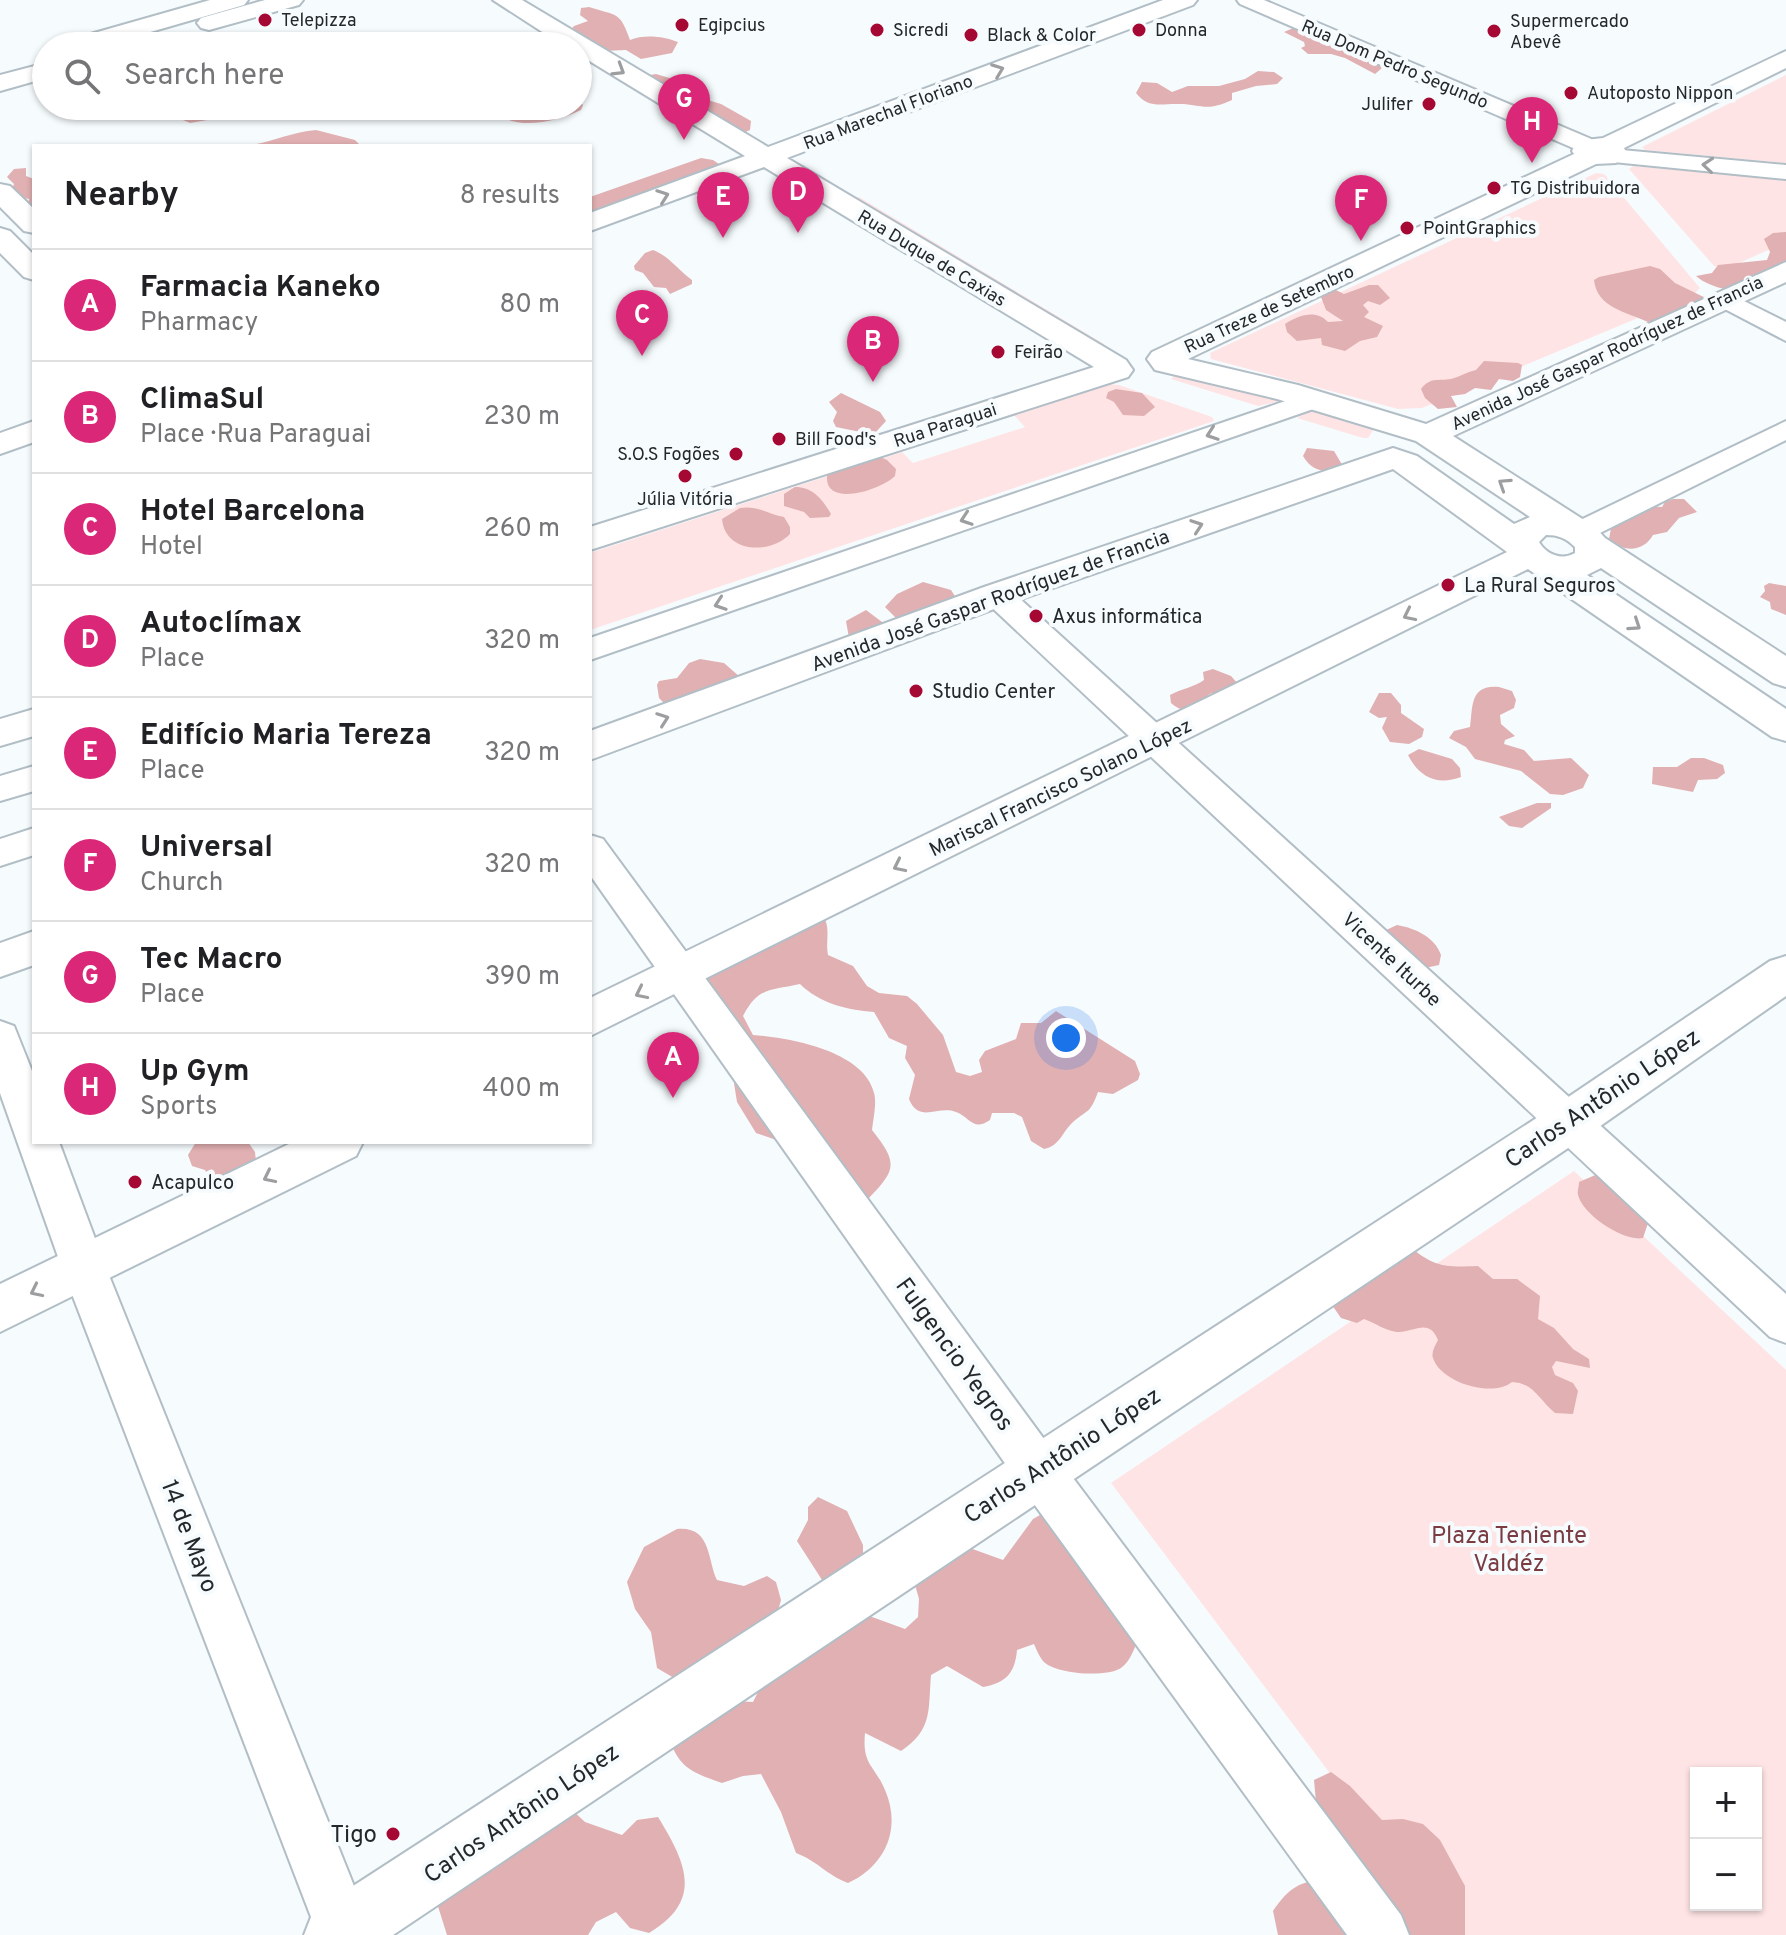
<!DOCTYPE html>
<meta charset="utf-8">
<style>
:root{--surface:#fff;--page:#f6f6f6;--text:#202124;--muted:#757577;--line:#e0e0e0;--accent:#db2777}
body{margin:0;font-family:Overpass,sans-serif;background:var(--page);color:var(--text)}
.controls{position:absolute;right:24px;bottom:24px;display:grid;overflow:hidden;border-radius:0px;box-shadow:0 2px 6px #0004}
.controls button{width:72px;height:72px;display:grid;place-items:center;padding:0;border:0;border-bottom:2px solid var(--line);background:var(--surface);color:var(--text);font:40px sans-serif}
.you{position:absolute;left:1066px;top:1038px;width:28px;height:28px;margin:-20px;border:6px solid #fff;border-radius:50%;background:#1a73e8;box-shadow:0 0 0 12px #1a73e833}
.badge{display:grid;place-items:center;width:52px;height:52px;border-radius:50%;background:var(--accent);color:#fff;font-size:26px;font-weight:700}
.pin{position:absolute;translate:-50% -66px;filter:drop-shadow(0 2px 4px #0008)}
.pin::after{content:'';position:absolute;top:42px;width:28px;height:24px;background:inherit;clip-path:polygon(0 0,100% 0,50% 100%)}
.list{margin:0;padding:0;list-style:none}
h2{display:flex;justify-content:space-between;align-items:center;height:104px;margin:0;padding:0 32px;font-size:34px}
h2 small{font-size:26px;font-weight:400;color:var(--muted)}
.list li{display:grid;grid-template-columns:52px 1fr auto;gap:24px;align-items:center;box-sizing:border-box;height:112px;padding:0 32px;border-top:2px solid var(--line)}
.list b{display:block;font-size:30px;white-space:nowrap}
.list p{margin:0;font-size:26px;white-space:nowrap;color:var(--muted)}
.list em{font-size:26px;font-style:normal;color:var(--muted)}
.icon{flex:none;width:44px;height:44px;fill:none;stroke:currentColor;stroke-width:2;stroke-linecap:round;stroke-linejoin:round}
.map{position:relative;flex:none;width:1786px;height:1935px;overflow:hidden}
.search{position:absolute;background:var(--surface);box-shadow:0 2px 6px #0004;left:32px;top:32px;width:560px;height:88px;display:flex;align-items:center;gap:20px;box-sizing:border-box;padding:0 28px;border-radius:44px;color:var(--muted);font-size:30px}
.panel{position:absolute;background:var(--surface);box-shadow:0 2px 6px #0004;left:32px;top:144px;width:560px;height:1000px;border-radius:0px}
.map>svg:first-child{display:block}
</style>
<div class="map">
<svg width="1786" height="1935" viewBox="0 0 1786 1935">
<rect width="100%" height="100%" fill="#f6fbfe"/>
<path fill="#ffe4e5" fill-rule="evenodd" d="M 1786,75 L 1786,163 L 1645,150 L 1642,147 Z
M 1633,166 L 1786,180 L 1786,242 L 1728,268 L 1714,266 L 1629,169 Z
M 1596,173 L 1604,174 L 1700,288 L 1693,295 L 1422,408 L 1398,409 L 1211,359 L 1210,353 Z
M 859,197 L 1104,344 L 1104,347 L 852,198 Z
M 1176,373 L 1278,400 L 1277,402 L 1258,406 L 1171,379 Z
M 1106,384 L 1119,385 L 1212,417 L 1214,421 L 590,630 L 590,553 L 902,452 L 913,463 L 1025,427 L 1014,415 Z
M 1309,410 L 1373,426 L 1374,429 L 1368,438 L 1363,438 L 1297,418 Z
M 1574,1171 L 1786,1370 L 1786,1935 L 1452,1935 L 1111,1483 ZM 1696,1773 L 1756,1773 L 1756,1905 L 1696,1905 Z"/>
<path fill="#e1b0b2" d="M 589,7 C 617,16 620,11 630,40 C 643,34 664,36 678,42 L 672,53 L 641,59 L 626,50 L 604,51 L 570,31 L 574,26 L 588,21 L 580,15 L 581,8 Z
M 1298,26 L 1375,58 L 1382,68 L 1375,74 L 1345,58 L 1331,54 L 1308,54 L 1301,48 L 1305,46 L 1304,42 L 1284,32 Z
M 1258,71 L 1274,72 L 1283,78 L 1277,84 L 1256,86 L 1232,93 L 1232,100 C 1204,113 1201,103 1176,104 C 1159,104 1148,108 1136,93 L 1142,82 L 1157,83 L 1172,92 L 1188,86 L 1219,86 L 1245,79 Z
M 656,74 L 693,85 L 701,98 L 721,104 L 751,121 L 750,130 L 741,134 L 644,76 Z
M 578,99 L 583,105 L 581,110 C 558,121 519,131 498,114 L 510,110 L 501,107 L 505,106 L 578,106 Z
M 168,107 L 205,111 L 213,119 L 190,123 L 176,117 L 156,117 L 161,110 Z
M 316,130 L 355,140 L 361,146 L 244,146 C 268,144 290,132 316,130 Z
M 701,158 L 713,160 L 722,166 L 590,218 L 590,197 Z
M 26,168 L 26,176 L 34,179 L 34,216 L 27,212 L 29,199 L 13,196 L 10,193 L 14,184 L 7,177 L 14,169 Z
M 1786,232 L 1786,276 L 1764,287 L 1759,296 C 1738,291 1712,290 1696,276 L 1712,273 L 1718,265 L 1767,260 L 1770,252 L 1764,239 L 1773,233 Z
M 653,250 C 669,256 678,270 692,280 L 692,284 L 670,294 L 666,288 L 654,287 L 643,273 L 635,270 L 634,266 L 645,253 Z
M 1650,266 L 1660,269 L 1675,283 L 1716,303 L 1648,322 C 1627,312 1597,308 1594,280 L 1599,277 Z
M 1369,285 L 1378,285 L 1390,298 L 1380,305 L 1368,301 L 1363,305 L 1369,312 L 1364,317 L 1383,326 L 1377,337 L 1360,341 L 1345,351 L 1322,345 L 1321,338 L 1297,341 L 1287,332 L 1285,324 C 1299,315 1316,309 1328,322 L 1343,321 L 1326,310 L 1321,297 L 1334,289 L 1344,294 Z
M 1484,361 L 1518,363 L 1522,365 L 1520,377 L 1513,381 L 1499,379 L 1491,390 L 1475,388 L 1465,394 L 1451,396 L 1457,407 L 1438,409 L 1425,398 L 1421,389 C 1430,377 1438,381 1451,379 C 1460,377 1466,372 1476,370 Z
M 1116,389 L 1142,393 L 1155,407 L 1144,416 L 1123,415 L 1114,402 L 1106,398 L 1108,392 Z
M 841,393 L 880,412 L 886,421 L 875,433 L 870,434 L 836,427 L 833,421 L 837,412 L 829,402 Z
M 1307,448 L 1334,451 L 1344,468 C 1326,473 1313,473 1303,456 Z
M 878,456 L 887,460 L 896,469 L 895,476 C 880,491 818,510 828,470 Z
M 795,487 C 813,487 823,500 831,514 L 829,517 L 810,518 L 804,512 L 784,506 L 784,494 Z
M 1673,499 L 1684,499 L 1697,512 L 1679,518 L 1667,532 L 1653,535 C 1643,553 1622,552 1609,539 L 1612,523 L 1621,517 L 1636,516 L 1648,506 L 1662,507 L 1665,502 Z
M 740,508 C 757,505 768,514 784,517 L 790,527 L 790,534 C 770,555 725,553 722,519 Z
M 923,582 L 951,590 L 958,601 L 897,619 L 885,607 L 897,594 Z
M 1769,583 L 1786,586 L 1786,615 L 1771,609 L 1770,602 L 1760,597 L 1765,591 L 1764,586 Z
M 866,610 L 886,625 L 849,638 L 846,621 Z
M 700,659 L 724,663 L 740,677 L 669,708 L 659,698 L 657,685 L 659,681 L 677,678 L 689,663 Z
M 1213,669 L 1231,676 L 1238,684 L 1219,694 L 1212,693 L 1208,695 L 1207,704 C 1194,711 1183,714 1171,703 L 1170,695 C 1181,689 1194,687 1204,680 L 1203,672 Z
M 1499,687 L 1512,691 L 1516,700 L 1514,708 L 1500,715 L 1501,724 L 1515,736 L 1505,740 L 1504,744 L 1524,750 L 1534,761 L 1571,758 L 1589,775 L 1583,788 L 1563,795 L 1550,794 L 1521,771 L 1475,759 L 1466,747 L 1449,738 L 1454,731 L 1470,727 C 1473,708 1469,684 1499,687 Z
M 1379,693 L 1391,693 L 1401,705 L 1401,713 L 1424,729 L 1422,737 L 1409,744 L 1390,742 L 1382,728 L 1387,717 L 1379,718 L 1369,712 Z
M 1419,749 L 1452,759 L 1460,768 L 1461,777 C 1437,786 1419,777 1408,755 Z
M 1691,758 L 1704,758 L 1723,765 L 1725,773 L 1717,779 L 1698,780 L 1693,792 L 1652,784 L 1653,767 L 1677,767 Z
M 1537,803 L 1551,803 L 1551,808 L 1522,828 L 1509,826 L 1499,817 Z
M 821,912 C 832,928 825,938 828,955 L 853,966 L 867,986 L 879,993 L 907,996 L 917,1004 L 943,1035 L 956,1072 L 970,1076 L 982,1072 L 979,1060 L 985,1051 L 1016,1039 L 1021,1023 L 1041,1023 L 1056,1011 L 1135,1061 L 1140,1074 L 1138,1080 L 1113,1094 L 1098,1092 C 1090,1114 1088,1109 1073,1122 C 1062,1132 1060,1146 1044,1149 L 1031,1141 L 1022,1117 L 1014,1113 L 992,1113 L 990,1120 C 973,1132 970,1117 956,1112 C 938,1105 919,1124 909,1099 L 915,1075 L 905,1058 L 907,1046 L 889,1038 L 874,1012 C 847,1010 819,1003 800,984 C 770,991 759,986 743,1016 L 753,1035 C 790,1038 864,1051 874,1093 C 877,1103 873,1120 872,1130 C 899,1164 896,1170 867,1200 C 806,1205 813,1187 785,1143 L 756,1133 L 737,1102 L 733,1077 L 694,980 Z
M 1397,925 C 1415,928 1435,937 1441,955 L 1439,965 L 1425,968 L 1384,931 Z
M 196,1142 L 248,1142 L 255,1152 L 257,1172 L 217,1183 L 211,1180 L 205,1170 L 192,1166 L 188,1155 Z
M 1600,1173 L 1651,1214 L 1643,1238 C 1624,1242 1583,1215 1578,1195 C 1577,1191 1579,1187 1579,1182 Z
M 1410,1247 C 1436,1268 1446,1267 1478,1266 L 1493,1279 L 1517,1279 L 1540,1296 L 1538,1319 L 1554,1328 L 1573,1349 L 1589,1359 L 1590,1368 L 1556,1361 L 1552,1367 L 1555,1375 L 1573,1383 L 1578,1391 L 1573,1414 L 1555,1413 C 1539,1400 1534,1383 1512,1382 C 1493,1398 1441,1383 1433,1358 C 1431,1352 1435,1346 1438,1340 C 1429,1317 1413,1333 1397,1332 C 1386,1331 1375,1323 1364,1319 L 1357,1323 L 1341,1318 L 1332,1305 Z
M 818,1497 L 847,1511 L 863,1545 L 863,1555 L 831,1594 L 797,1541 L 808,1520 L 808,1507 Z
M 1047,1511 L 1140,1635 C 1135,1646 1131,1661 1121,1668 C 1106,1678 1054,1674 1043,1661 C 1039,1656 1036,1649 1034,1644 L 1017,1650 C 1015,1673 1006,1683 983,1687 L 947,1666 L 931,1675 C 928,1711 933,1729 901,1751 L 865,1733 C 862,1765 874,1764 885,1790 C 902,1829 885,1866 848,1883 C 825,1874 819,1862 796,1853 L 781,1812 L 761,1774 L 743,1776 L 722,1783 C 691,1772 678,1768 668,1734 L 715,1700 L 753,1702 L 762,1684 L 853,1610 L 905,1629 L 918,1617 L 919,1599 L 914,1581 L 967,1547 L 1003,1560 L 1033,1519 Z
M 677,1529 C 712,1526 707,1560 717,1580 L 744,1586 L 767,1576 L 776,1582 L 781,1600 L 776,1618 L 749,1629 L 674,1678 L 657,1668 L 651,1632 L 635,1609 L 627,1582 L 644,1547 Z
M 1331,1772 L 1350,1786 L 1382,1820 L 1403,1819 L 1423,1824 L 1440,1840 L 1465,1886 L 1465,1935 L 1278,1935 L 1273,1911 C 1299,1872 1318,1880 1360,1886 L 1368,1868 L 1349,1860 L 1316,1802 L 1314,1780 Z
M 570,1808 L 585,1822 L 622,1835 L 637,1820 L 658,1817 C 685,1861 705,1900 649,1933 L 630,1928 L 616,1912 L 596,1922 L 588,1935 L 447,1935 L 436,1900 Z"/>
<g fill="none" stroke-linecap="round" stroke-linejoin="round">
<defs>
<path id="street" d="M 1237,0 L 1264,0 L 1596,141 L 1599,146 L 1596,151 L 1580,151 L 1240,4 Z
M 1611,149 L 1786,165 L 1786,179 L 1603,161 L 1599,156 L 1603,151 Z
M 1726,292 L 1786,322 L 1786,341 L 1717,305 L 1713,300 L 1717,295 Z
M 1312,392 L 1322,394 L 1326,400 L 1322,406 L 590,660 L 590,638 Z
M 1786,421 L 1786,440 L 1590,538 L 1579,541 L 1568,538 L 1564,532 L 1568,526 Z
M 997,585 L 1008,588 L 1786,1294 L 1786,1343 L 1770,1337 L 986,602 L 981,595 L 986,588 Z
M 34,766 L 34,791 L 0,801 L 0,776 Z
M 34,828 L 34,855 L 0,866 L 0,839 Z
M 590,835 L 603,839 L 1055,1454 L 1401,1915 L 1409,1935 L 1347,1935 L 1021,1486 L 590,875 Z
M 0,1021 L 14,1026 L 34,1076 L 34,1142 L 59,1142 L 106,1268 L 364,1911 L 370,1915 L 378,1935 L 318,1935 L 316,1930 L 62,1268 L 0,1093 Z"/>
<path id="secondary" d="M 493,0 L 522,0 L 768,147 L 1163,0 L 1197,0 L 1193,5 L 787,158 L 1126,360 L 1133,370 L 1128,377 L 590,550 L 590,527 L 1094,367 L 764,167 L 590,231 L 590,213 L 745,156 L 578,54 L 578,46 L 564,46 Z
M 1786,51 L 1786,68 L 1624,148 L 1626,152 L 1616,163 L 1596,164 L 1188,359 L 1298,385 L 1426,424 L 1786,262 L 1786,282 L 1453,436 L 1595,527 L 1605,538 L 1786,656 L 1786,687 L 1773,683 L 1601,568 L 1587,575 L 1786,709 L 1786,741 L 1772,737 L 1528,569 L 590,1036 L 590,998 L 1507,552 L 1393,469 L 1010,603 L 590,760 L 590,731 L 984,587 L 1393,448 L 1417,456 L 1514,524 L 1530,517 L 1416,441 L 1277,399 L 1155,370 L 1147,359 L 1152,352 L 1574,154 L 1572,151 L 1577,141 L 1603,138 ZM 1546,535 C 1558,535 1566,538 1575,547 L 1575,553 C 1561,561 1546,554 1539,542 Z
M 0,184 L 10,186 L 34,209 L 34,233 L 24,231 L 0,207 Z
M 0,228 L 10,231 L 34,255 L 34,280 L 24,277 L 0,253 Z
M 34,421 L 34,442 L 0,454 L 0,433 Z
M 34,709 L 34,736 L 0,746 L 0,719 Z
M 34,931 L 34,965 L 0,977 L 0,943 Z
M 1786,956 L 1786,996 L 1586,1136 L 393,1935 L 304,1935 L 313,1912 L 1552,1108 L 1770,961 Z
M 293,1142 L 363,1142 L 356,1156 L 0,1332 L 0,1284 Z"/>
<path id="primary" d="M 210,0 L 248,0 L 244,5 L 102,46 L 63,46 L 66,41 Z
M 265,0 L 303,0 L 299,5 L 209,30 L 201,28 L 197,23 L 201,18 Z
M 46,63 L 46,78 L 0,91 L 0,75 Z"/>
</defs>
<use href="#street" stroke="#b2bec6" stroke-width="4"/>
<use href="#secondary" stroke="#b2bec6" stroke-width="4"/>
<use href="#primary" stroke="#b2bec6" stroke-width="4"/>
<use href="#street" fill="#fff" fill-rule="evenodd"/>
<use href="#secondary" fill="#fff" fill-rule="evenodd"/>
<use href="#primary" fill="#fff" fill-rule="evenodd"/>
</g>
<defs><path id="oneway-chevron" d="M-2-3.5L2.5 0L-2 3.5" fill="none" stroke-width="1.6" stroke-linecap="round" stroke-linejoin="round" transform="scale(2)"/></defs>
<g stroke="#9c9ea0">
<use href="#oneway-chevron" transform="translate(619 70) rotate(32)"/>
<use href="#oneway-chevron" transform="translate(998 70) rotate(-21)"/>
<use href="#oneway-chevron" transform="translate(1708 165) rotate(-175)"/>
<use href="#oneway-chevron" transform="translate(663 196) rotate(-20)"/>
<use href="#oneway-chevron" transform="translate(1212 434) rotate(161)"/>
<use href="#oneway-chevron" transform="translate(1504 484) rotate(-147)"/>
<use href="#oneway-chevron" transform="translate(966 519) rotate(161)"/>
<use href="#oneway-chevron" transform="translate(1197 526) rotate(-19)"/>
<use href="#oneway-chevron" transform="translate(720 604) rotate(161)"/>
<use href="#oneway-chevron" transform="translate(1409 615) rotate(154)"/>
<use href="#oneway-chevron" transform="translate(1635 625) rotate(34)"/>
<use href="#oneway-chevron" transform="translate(663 719) rotate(-20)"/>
<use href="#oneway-chevron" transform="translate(899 866) rotate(154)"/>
<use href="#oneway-chevron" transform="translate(641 993) rotate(154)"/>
<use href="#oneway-chevron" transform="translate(269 1177) rotate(154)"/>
<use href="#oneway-chevron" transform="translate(36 1291) rotate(154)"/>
</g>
<g fill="#a50933" stroke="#f6fbfe" stroke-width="3">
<circle cx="265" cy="20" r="8"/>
<circle cx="682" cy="25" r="8"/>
<circle cx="877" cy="30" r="8"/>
<circle cx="1139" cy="30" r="8"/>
<circle cx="1494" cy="31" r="8"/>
<circle cx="971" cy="35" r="8"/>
<circle cx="1571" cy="93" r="8"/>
<circle cx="1429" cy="104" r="8"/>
<circle cx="1494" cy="188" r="8"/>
<circle cx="1407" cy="228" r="8"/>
<circle cx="998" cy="352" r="8"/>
<circle cx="779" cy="439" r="8"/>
<circle cx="736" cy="454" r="8"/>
<circle cx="685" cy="476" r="8"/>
<circle cx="1448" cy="585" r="8"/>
<circle cx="1036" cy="616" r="8"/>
<circle cx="916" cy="691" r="8"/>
<circle cx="135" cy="1182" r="8"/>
<circle cx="393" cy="1834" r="8"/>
</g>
<g text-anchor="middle" stroke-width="8" stroke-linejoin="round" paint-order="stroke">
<g font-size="18" fill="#24282b" stroke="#f6fbfe" text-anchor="start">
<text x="281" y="26">Telepizza</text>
<text x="1510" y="27">Supermercado<tspan x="1510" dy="21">Abevê</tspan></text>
<text x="698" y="31">Egipcius</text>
<text x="893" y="36">Sicredi</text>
<text x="1155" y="36">Donna</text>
<text x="987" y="41">Black &amp; Color</text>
<text x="1587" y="99">Autoposto Nippon</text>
<text x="1413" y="110" text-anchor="end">Julifer</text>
<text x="1510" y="194">TG Distribuidora</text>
<text x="1423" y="234">PointGraphics</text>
<text x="1014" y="358">Feirão</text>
<text x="795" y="445">Bill Food's</text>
<text x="720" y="460" text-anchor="end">S.O.S Fogões</text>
<text x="685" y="505" text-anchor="middle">Júlia Vitória</text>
</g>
<g font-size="18" fill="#24282b" stroke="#f6fbfe">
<text transform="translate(1395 64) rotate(23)" y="6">Rua Dom Pedro Segundo</text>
<text transform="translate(888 112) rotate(-21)" y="6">Rua Marechal Floriano</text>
<text transform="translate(932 258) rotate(31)" y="6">Rua Duque de Caxias</text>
<text transform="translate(1269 309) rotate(-25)" y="6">Rua Treze de Setembro</text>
<text transform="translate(1607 353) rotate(-25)" y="6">Avenida José Gaspar Rodríguez de Francia</text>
<text transform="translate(945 425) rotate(-18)" y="6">Rua Paraguai</text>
</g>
<g font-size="20" fill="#24282b" stroke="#f6fbfe" text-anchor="start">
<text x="1464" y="592">La Rural Seguros</text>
<text x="1052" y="623">Axus informática</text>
<text x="932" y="698">Studio Center</text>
<text x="151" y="1189">Acapulco</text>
</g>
<g font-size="20" fill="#24282b" stroke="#f6fbfe">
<text transform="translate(990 600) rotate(-20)" y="7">Avenida José Gaspar Rodríguez de Francia</text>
<text transform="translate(1060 787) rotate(-26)" y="7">Mariscal Francisco Solano López</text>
<text transform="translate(1392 959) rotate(43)" y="7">Vicente Iturbe</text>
</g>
<g font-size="24" fill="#24282b" stroke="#f6fbfe">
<text transform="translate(1602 1098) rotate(-34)" y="8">Carlos Antônio López</text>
<text transform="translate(955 1354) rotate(54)" y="8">Fulgencio Yegros</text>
<text transform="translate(1062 1455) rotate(-33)" y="8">Carlos Antônio López</text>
<text transform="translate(190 1536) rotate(69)" y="8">14 de Mayo</text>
<text transform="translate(521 1813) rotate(-34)" y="8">Carlos Antônio López</text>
</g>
<g font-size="24" fill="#7a3c41" stroke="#f6fbfe">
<text x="1509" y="1543">Plaza Teniente<tspan x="1509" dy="28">Valdéz</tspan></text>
</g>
<g font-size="24" fill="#24282b" stroke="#f6fbfe" text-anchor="end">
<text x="377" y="1842">Tigo</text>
</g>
</g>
</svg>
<div class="controls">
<button>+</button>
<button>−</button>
</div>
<div class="you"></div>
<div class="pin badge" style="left:673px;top:1098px">A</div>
<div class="pin badge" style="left:873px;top:382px">B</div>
<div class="pin badge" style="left:642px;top:356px">C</div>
<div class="pin badge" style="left:798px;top:233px">D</div>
<div class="pin badge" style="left:723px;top:238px">E</div>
<div class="pin badge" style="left:1361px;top:241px">F</div>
<div class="pin badge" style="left:684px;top:140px">G</div>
<div class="pin badge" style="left:1532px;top:163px">H</div>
<div class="search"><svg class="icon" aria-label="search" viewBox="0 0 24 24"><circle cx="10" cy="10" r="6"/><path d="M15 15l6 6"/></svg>Search here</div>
<section class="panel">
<h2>Nearby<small>8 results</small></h2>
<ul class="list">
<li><span class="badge">A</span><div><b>Farmacia Kaneko</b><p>Pharmacy</p></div><em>80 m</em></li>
<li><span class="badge">B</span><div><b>ClimaSul</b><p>Place · Rua Paraguai</p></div><em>230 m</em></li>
<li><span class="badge">C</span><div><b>Hotel Barcelona</b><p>Hotel</p></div><em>260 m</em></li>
<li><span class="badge">D</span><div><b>Autoclímax</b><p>Place</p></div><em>320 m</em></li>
<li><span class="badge">E</span><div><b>Edifício Maria Tereza</b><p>Place</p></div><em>320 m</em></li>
<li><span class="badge">F</span><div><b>Universal</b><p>Church</p></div><em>320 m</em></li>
<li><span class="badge">G</span><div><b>Tec Macro</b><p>Place</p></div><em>390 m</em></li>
<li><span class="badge">H</span><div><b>Up Gym</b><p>Sports</p></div><em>400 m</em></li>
</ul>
</section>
</div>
